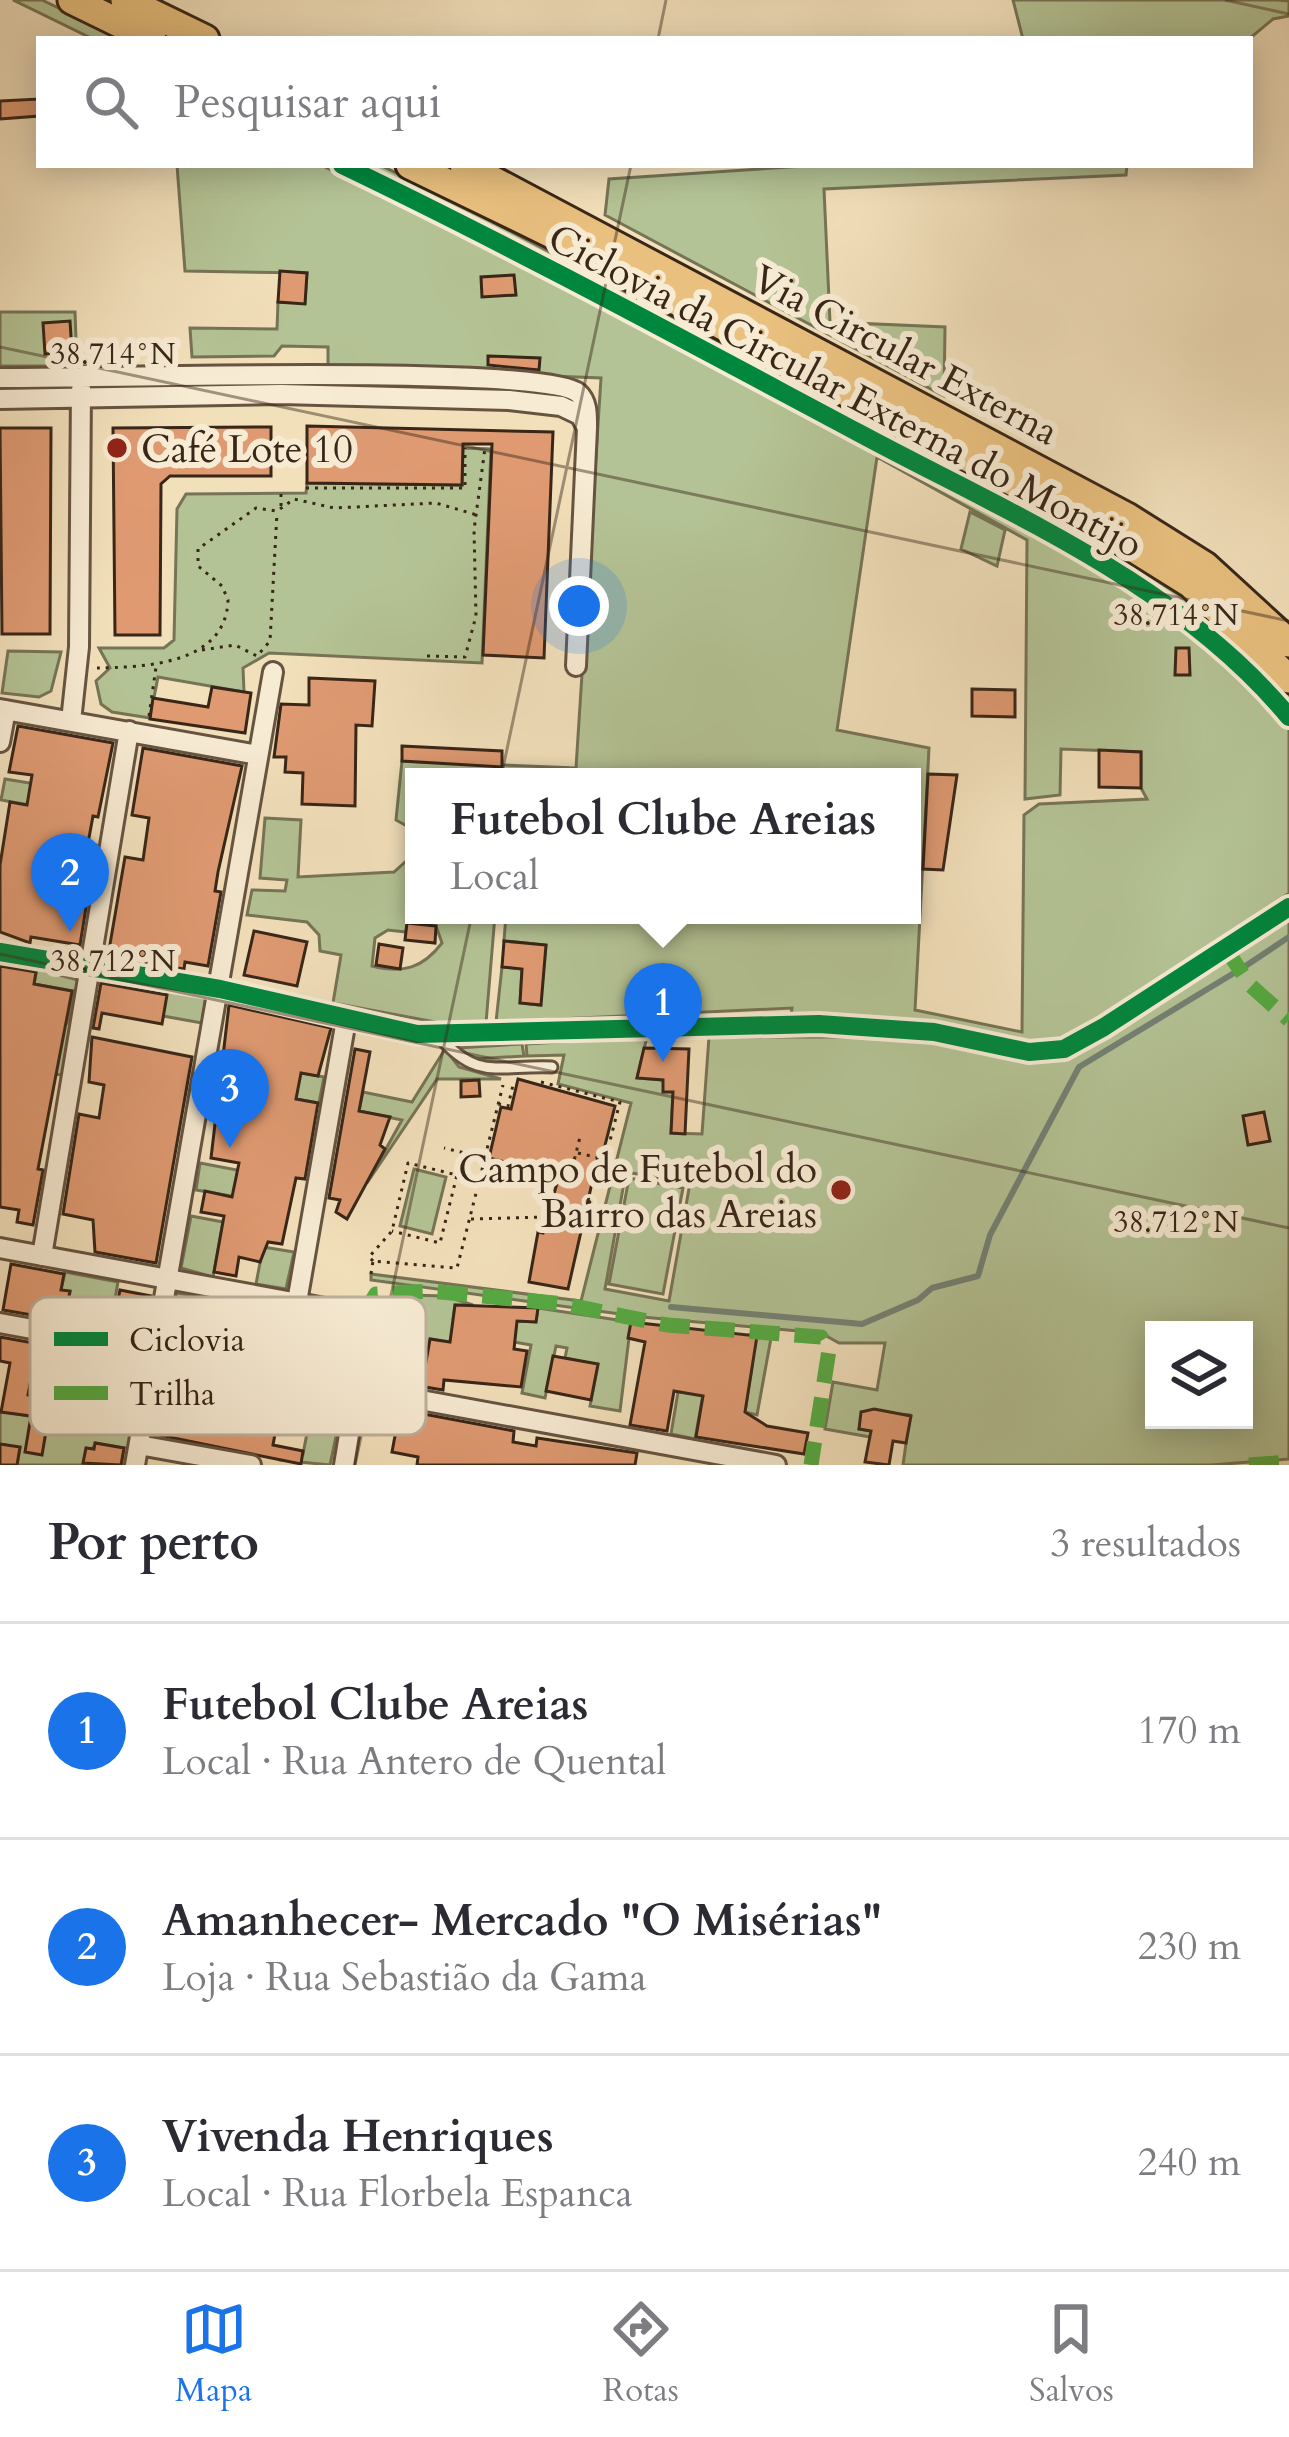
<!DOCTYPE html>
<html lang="pt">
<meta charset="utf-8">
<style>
:root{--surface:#fff;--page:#f7f7f7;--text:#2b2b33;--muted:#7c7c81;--line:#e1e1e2;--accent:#1a73e8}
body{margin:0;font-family:Cardo,serif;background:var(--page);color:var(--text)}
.controls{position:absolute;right:36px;bottom:36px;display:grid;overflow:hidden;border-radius:0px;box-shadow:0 6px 30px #0003}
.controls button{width:108px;height:108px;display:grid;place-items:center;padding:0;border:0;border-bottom:3px solid var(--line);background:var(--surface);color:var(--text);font:60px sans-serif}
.you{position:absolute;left:579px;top:606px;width:42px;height:42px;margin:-30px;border:9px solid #fff;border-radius:50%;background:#1a73e8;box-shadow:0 0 0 18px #1a73e833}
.badge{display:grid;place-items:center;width:78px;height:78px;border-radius:50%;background:var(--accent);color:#fff;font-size:39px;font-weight:700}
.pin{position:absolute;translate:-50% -99px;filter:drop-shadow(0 3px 6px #0008)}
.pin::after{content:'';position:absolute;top:63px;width:42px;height:36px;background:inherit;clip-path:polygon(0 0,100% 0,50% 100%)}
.popup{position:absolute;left:405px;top:768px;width:516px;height:156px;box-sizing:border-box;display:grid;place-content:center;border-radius:0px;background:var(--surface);filter:drop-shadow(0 3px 9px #0005);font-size:39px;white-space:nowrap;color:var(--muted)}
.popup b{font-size:45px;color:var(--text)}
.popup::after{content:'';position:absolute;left:50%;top:100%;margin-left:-24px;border:24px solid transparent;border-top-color:var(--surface)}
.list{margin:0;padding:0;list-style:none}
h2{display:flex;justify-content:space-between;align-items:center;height:156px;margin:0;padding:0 48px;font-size:51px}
h2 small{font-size:39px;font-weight:400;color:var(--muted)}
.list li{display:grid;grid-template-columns:78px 1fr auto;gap:36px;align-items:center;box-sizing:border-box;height:216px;padding:0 48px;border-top:3px solid var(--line)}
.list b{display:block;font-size:45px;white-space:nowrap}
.list p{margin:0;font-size:39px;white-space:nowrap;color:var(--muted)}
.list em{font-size:39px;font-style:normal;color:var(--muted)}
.icon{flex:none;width:66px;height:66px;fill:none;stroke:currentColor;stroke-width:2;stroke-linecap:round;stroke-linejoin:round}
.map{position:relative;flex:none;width:1289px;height:1465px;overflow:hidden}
.search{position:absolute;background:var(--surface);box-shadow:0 6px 30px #0003;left:36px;right:36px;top:36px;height:132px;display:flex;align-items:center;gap:30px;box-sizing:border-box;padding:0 42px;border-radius:0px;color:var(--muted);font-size:45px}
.sheet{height:804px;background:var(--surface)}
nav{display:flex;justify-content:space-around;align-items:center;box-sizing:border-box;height:168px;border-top:3px solid var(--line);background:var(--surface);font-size:33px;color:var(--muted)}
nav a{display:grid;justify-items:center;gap:6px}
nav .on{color:var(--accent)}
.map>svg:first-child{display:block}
</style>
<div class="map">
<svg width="1289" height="1465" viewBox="0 0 1289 1465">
<rect width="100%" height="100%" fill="#f2e0bb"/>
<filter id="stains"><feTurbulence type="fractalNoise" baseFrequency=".00167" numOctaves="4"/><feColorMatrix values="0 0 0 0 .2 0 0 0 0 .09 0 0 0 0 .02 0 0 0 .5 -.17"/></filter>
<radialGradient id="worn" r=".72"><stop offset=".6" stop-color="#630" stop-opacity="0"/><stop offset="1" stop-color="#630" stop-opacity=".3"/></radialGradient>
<path fill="#b4c395" stroke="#767456" stroke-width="3" fill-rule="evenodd" d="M 13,0 L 42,0 L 122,39 L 93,39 Z
M 1013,0 L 1277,0 L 1289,1 L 1289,16 L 1273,19 L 1249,39 L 1023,39 Z
M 177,165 L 321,165 L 616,311 L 1140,589 L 1206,640 L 1289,727 L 1289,893 L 1109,1016 L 1064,1040 L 1024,1043 L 889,1018 L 791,1016 L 792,1008 L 496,1022 L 502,967 L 522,969 L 520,1003 L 540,1005 L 546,945 L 504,941 L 506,915 L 912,915 L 912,777 L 414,777 L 414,830 L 396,820 L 402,761 L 576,768 L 601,378 L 328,367 L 328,347 L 282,346 L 274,356 L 192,357 L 190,328 L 277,329 L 278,302 L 305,303 L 307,273 L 185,271 ZM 877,457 L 1027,540 L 1025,799 L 1060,795 L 1061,749 L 1141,752 L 1141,788 L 1147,799 L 1039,804 L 1024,815 L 1022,1032 L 915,1010 L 929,748 L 837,730 Z
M 353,165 L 380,165 L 459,204 L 1125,556 L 1212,616 L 1289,693 L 1289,711 L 1209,631 L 1122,569 L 533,252 Z
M 820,165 L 1127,165 L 1126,175 L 824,189 L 830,322 L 945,327 L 944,396 L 605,215 L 609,179 Z
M 0,312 L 75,312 L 77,366 L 0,366 Z
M 463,448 L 491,449 L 482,663 L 269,653 L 243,668 L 244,692 L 158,677 L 150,718 L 112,712 L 101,704 L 96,681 L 110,668 L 99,648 L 164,648 L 174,640 L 177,509 L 186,494 L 306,493 L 307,483 L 462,485 Z
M 970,512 L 1005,530 L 997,566 L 961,549 Z
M 8,651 L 61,652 L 51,691 L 39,697 L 2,693 Z
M 5,779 L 42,785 L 29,805 L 1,800 Z
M 265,818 L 301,820 L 298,877 L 394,872 L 414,854 L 414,915 L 495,915 L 486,1023 L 446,1024 L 333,1003 L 341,955 L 320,951 L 319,935 L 307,922 L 247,915 L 252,890 L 285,891 L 287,880 L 260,878 ZM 407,923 L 436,926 L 442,943 C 423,968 403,974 372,966 L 375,938 L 388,930 L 406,932 Z
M 1289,915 L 1289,1459 L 1211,1465 L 903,1465 L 910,1415 L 862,1412 L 859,1429 L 871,1431 L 870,1437 L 825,1429 L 833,1382 L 877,1390 L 885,1343 L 839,1343 L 821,1333 L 642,1317 L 371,1280 L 371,1274 L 581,1301 L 631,1103 L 558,1084 L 564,1055 L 527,1056 L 526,1044 L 647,1037 L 637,1078 L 663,1080 L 673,1092 L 671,1133 L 702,1134 L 709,1037 L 916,1037 L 1039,1059 L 1234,957 ZM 626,1172 L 690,1183 L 669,1301 L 605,1289 ZM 1154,1330 L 1244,1330 L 1244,1420 L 1154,1420 Z
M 37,969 L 78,980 L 62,1075 L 55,1074 L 0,989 L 29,1016 L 67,1023 L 73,991 L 34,984 Z
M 167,989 L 206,996 L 202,1023 L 163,1016 Z
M 522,1044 L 524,1056 L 470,1059 L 457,1048 Z
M 445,1049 L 459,1067 L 501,1079 L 437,1079 L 367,1183 L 402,1120 L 359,1111 L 363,1092 L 412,1102 Z
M 286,1070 L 324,1077 L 319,1103 L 296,1099 Z
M 200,1163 L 237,1170 L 243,1198 L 196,1190 Z
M 414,1169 L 446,1177 L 432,1234 L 400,1226 Z
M 629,1178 L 683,1188 L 663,1294 L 609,1284 Z
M 191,1216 L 223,1222 L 213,1277 L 181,1268 Z
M 263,1247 L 294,1252 L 286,1289 L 256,1284 Z
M 65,1272 L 118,1282 L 114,1304 L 98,1302 L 93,1330 L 55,1323 L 58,1305 L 67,1306 L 70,1292 L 61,1290 Z
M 177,1293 L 218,1300 L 200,1348 L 168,1339 L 170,1327 L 194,1331 L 200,1305 L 175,1300 Z
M 408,1295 L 445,1296 L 473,1305 L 455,1305 L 453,1319 L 473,1347 L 431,1339 L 426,1362 L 399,1357 Z
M 538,1308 L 631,1322 L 620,1411 L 590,1406 L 598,1365 L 565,1358 L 567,1348 L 556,1346 L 545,1398 L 522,1393 L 531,1345 L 514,1342 L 517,1321 L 536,1322 Z
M 302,1316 L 354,1329 L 343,1374 L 317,1370 L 320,1351 L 297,1343 Z
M 749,1335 L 771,1338 L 757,1415 L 745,1412 L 752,1366 Z
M 712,1345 L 695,1439 L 671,1434 L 678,1392 L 687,1393 Z
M 77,1368 L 85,1370 L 78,1412 L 133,1423 L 126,1465 L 121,1465 L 124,1448 L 96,1443 L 84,1462 L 95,1465 L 17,1465 L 20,1448 L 0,1444 L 0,1411 L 67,1423 L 69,1411 L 35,1400 L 40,1373 L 74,1379 Z
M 313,1402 L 342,1408 L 330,1465 L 280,1460 L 282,1451 L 303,1454 Z"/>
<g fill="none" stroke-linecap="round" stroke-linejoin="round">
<path stroke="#738174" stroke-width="6" d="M 1244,967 L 1289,937
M 671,1307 L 862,1324 L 918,1300 L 932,1288 L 978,1276 L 990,1235 L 1079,1067 L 1234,973"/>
</g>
<path fill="#df9a72" stroke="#382618" stroke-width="3" d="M 39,99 L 39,116 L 0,119 L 0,101 Z
M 280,271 L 307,273 L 305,304 L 278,302 Z
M 514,275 L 516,295 L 482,297 L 481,277 Z
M 70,321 L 72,352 L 45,354 L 43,323 Z
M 488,356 L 540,358 L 539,370 L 488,365 Z
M 307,426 L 553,432 L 544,658 L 483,655 L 492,444 L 463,444 L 462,485 L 307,483 Z
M 271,427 L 271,476 L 170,476 L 161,484 L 160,635 L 115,635 L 113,428 Z
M 0,428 L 51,428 L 50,634 L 2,634 Z
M 1176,648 L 1189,648 L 1190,675 L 1175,675 Z
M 309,678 L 375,681 L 372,726 L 356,725 L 355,806 L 302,804 L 303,773 L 285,772 L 286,757 L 274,757 L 281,704 L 309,705 Z
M 212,687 L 251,693 L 245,733 L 150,719 L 153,698 L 208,707 Z
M 972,689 L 1015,690 L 1015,717 L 972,716 Z
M 18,726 L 113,743 L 98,817 L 93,816 L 88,843 L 96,845 L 80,945 L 31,937 L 30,943 L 0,932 L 0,865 L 10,802 L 27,805 L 32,775 L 9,772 Z
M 402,746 L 502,751 L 502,767 L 402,761 Z
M 143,748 L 242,766 L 218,872 L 215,891 L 221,892 L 208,966 L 185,962 L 184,969 L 126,960 L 127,953 L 109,950 L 125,857 L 143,860 L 149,818 L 132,815 Z
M 1099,750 L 1141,752 L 1141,788 L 1099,787 Z
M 928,774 L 957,775 L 943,870 L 923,869 Z
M 407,923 L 436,926 L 435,943 L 405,940 Z
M 254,931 L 307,942 L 297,986 L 244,975 Z
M 504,941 L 546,945 L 541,1005 L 520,1003 L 522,969 L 502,967 Z
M 379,944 L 403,948 L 400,969 L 376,965 Z
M 0,966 L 36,972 L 34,984 L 72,991 L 38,1169 L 43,1170 L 33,1225 L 17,1222 L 19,1210 L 0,1207 Z
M 101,983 L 167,995 L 162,1024 L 102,1013 L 99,1029 L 93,1028 Z
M 229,1005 L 331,1028 L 318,1076 L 301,1073 L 296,1099 L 318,1103 L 305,1179 L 296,1178 L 282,1244 L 268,1242 L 260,1262 L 239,1257 L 236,1276 L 214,1272 L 224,1216 L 201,1212 L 205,1191 L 232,1197 L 239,1163 L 211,1158 Z
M 92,1037 L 192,1057 L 156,1263 L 95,1252 L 93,1220 L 63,1214 L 79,1114 L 99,1118 L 104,1085 L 89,1082 Z
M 644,1048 L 689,1049 L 685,1134 L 671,1133 L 673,1092 L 663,1092 L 663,1080 L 637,1078 Z
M 355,1049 L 370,1052 L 359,1111 L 390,1117 L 380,1145 L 385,1149 L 347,1219 L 336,1212 L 340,1200 L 329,1198 Z
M 518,1079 L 615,1106 L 603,1153 L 599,1152 L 568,1289 L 529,1282 L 538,1232 L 543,1233 L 559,1176 L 489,1158 L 501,1107 L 511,1109 Z
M 479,1080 L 480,1096 L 461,1097 L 461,1081 Z
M 1264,1112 L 1270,1141 L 1248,1145 L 1243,1116 Z
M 11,1264 L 64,1274 L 61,1290 L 70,1291 L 67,1306 L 58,1305 L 55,1319 L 3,1310 Z
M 120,1290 L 151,1296 L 145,1327 L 111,1320 L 109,1329 L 94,1326 L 98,1302 L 117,1305 Z
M 177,1300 L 302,1317 L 297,1342 L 320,1351 L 317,1367 L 200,1346 L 202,1333 L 173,1327 Z
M 384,1303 L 407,1303 L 399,1357 L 426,1362 L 430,1339 L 450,1342 L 455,1305 L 538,1308 L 536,1322 L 517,1321 L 514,1349 L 527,1351 L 521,1387 L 444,1380 L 443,1390 L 395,1382 L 397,1372 L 374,1368 Z
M 631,1322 L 757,1336 L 745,1412 L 767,1426 L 808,1433 L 804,1454 L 696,1437 L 703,1396 L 674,1391 L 667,1431 L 630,1425 L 645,1342 L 628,1338 Z
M 0,1337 L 88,1353 L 85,1370 L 77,1368 L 75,1376 L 33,1368 L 28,1395 L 59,1405 L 56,1421 L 48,1420 L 42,1455 L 25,1452 L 31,1416 L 1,1412 L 10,1363 L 0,1361 Z
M 553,1356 L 598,1364 L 591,1400 L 546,1391 Z
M 163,1385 L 280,1406 L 273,1445 L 303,1451 L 301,1464 L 154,1434 Z
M 381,1406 L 514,1431 L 513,1442 L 536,1446 L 537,1438 L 637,1453 L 635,1465 L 417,1465 L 418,1457 L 392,1452 L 397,1425 L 378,1422 Z
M 874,1409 L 911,1416 L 906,1443 L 893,1441 L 889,1465 L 865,1462 L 871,1431 L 859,1429 L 861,1412 Z
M 95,1443 L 124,1448 L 121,1465 L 83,1463 L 86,1448 L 94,1449 Z
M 0,1444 L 20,1447 L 17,1465 L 0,1465 Z"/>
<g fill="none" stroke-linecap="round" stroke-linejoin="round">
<defs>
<path id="service" d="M 438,1035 C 477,1081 496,1065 552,1067"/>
<path id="minor" d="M 0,378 C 78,379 543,364 578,393 C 588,402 587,416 587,428 L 576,666
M 0,399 L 281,394 L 509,400 L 561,406 L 580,415 L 586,426
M 0,709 L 258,755
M 71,721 L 79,647 L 81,389
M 0,742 L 6,710
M 0,952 L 220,989 L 417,1034 L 819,1024 L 934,1032 L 1029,1052 L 1064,1049 L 1104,1027 L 1289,907
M 0,1248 L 352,1313 L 361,1318 L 366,1332 L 344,1465
M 42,1256 L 129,731
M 297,1302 L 346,1020
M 0,1323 L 776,1465
M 139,1445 L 251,1465
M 135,1465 L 273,672"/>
<path id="primary" d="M 72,0 L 152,39
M 125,0 L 205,39
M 410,165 L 550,233 L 1116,537 L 1191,584 L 1289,679
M 464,165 L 1127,517 L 1205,566 L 1289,643"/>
</defs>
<use href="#service" stroke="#665441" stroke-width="15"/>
<use href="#minor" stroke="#665441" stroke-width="24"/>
<use href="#primary" stroke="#382618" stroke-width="33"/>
<path stroke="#382618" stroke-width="3" stroke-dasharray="3 6" stroke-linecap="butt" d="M 306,488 L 465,488 L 465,448
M 281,506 L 281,493
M 202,650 L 235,645 L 257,656 L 270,641 L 277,513
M 427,656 L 465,657 L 476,616 L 474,530 L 485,448
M 97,668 C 144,667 226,665 228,600 L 222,586 L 198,566 L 198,549 L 256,508 L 277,511 L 294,499 L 334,508 L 436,503 L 477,515
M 149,716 L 156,667
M 541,1082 L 620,1102 L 598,1187 L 590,1185
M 498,1104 L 508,1106 L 514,1081
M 578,1153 L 604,1159
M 485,1157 L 503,1085
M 486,1160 L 569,1181 L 580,1137
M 457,1173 L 462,1153
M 471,1219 L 548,1217
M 373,1261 L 369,1257 L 392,1231 L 408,1163 L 457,1175 L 440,1243 L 392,1231
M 371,1274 L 373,1261 L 457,1268 L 485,1158 L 444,1148"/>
<use href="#service" stroke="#f7ebd3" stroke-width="9"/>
<use href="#minor" stroke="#f7ebd3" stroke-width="18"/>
<use href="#primary" stroke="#e9c07e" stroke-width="27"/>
<path stroke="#55aa42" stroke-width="15" stroke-dasharray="30 15" stroke-linecap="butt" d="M 1226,949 L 1250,985 L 1289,1020
M 361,1318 L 376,1294 L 430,1291 L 564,1304 L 667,1325 L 821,1337 L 829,1350 L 811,1465
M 1249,1465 L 1289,1462"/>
<defs>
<path id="cycleway" d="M 342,165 C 517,249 688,342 859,433 C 1010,514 1178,583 1289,717
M 0,952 L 220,989 L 417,1034 L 819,1024 L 934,1032 L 1029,1052 L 1064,1049 L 1104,1027 L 1289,907"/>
</defs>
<use href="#cycleway" stroke="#f7ebd3" stroke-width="26"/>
<use href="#cycleway" stroke="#00873e" stroke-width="18"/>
</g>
<path fill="none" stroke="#382618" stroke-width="3" stroke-opacity="0.45" d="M 1225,0 L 1289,14M 658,39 L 666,0M 0,347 L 1289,621M 0,954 L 1289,1228M 355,1465 L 631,165"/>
<g fill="#8f2418" stroke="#f7ebd3" stroke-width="4.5">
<circle cx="117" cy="448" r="12"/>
<circle cx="841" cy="1190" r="12"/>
</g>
<g text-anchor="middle" stroke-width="12" stroke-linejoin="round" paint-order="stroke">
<g font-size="39" fill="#382618" stroke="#f7ebd3">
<text transform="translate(906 354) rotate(28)" y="14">Via Circular Externa</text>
<text transform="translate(846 390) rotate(28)" y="14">Ciclovia da Circular Externa do Montijo</text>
</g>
<g font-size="39" fill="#382618" stroke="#f7ebd3" text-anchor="start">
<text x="141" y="462">Café Lote 10</text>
<text x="817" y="1182" text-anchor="end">Campo de Futebol do<tspan x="817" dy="45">Bairro das Areias</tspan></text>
</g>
</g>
<rect x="30" y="1297" width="396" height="138" rx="18" fill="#f7ebd3" stroke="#beb09b" stroke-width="3"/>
<rect x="54" y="1332" width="54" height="14" fill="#00873e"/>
<rect x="54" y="1386" width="54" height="14" fill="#55aa42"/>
<g font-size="33" fill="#382618">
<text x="129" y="1351">Ciclovia</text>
<text x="129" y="1405">Trilha</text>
</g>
<g font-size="30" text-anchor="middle" fill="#382618" stroke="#f7ebd3" stroke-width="12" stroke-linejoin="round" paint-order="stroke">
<text x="113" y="364">38.714°N</text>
<text x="1176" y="625">38.714°N</text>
<text x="113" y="971">38.712°N</text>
<text x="1176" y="1232">38.712°N</text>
</g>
<rect width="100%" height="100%" filter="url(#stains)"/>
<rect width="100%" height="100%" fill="url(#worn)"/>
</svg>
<div class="controls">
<button><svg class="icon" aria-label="layers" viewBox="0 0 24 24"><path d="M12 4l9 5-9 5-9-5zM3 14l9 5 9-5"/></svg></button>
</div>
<div class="you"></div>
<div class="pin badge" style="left:663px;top:1062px">1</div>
<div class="popup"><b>Futebol Clube Areias</b>Local</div>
<div class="pin badge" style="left:70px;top:932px">2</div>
<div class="pin badge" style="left:230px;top:1148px">3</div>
<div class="search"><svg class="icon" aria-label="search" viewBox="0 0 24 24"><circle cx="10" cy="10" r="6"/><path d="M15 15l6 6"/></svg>Pesquisar aqui</div>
</div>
<section class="sheet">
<h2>Por perto<small>3 resultados</small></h2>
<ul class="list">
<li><span class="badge">1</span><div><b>Futebol Clube Areias</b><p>Local · Rua Antero de Quental</p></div><em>170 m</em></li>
<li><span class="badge">2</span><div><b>Amanhecer- Mercado &quot;O Misérias&quot;</b><p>Loja · Rua Sebastião da Gama</p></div><em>230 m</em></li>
<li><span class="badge">3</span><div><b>Vivenda Henriques</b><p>Local · Rua Florbela Espanca</p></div><em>240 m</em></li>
</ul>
</section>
<nav>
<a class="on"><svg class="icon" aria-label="map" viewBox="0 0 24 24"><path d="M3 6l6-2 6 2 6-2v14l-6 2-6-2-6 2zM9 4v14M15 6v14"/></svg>Mapa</a>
<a><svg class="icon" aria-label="directions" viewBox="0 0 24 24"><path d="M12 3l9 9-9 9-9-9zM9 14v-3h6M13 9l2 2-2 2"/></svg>Rotas</a>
<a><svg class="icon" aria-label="saved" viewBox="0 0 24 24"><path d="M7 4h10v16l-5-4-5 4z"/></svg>Salvos</a>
</nav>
